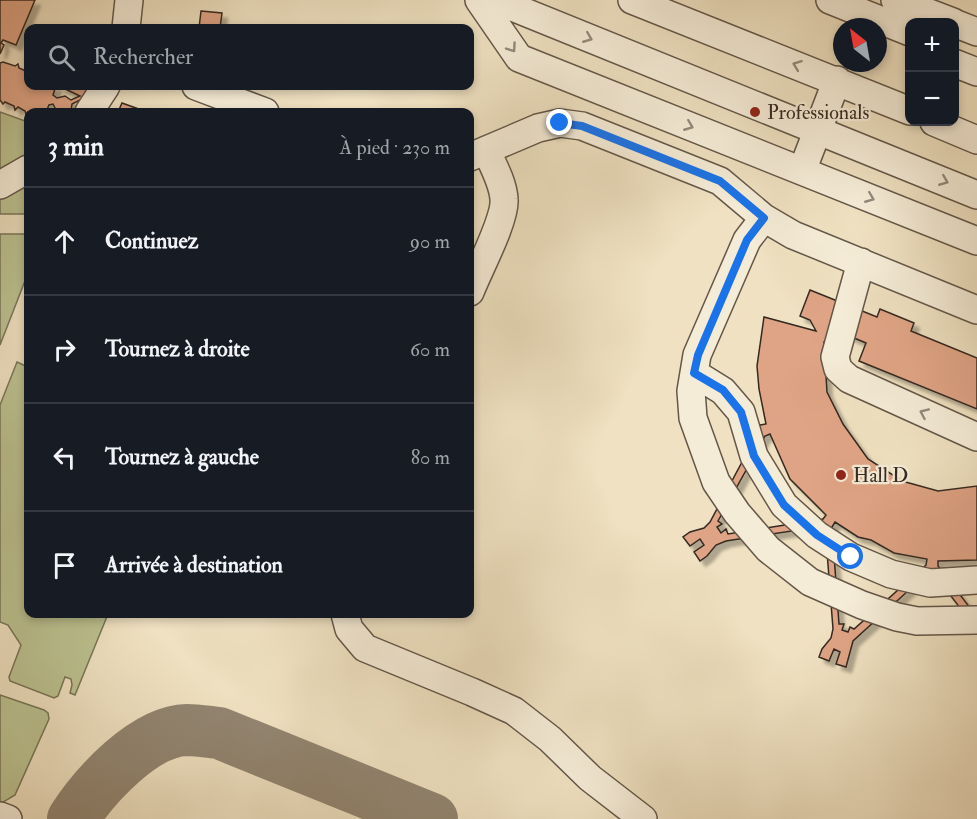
<!DOCTYPE html>
<html lang="fr">
<meta charset="utf-8">
<style>
:root{--surface:#171b24;--page:#242831;--text:#f1f3f6;--muted:#9ea1a6;--line:#363941}
body{margin:0;font-family:"IM FELL Double Pica",serif;background:var(--page);color:var(--text)}
.controls{position:absolute;right:18px;top:18px;display:grid;overflow:hidden;border-radius:12px;box-shadow:0 3px 9px #0003}
.controls button{width:54px;height:54px;display:grid;place-items:center;padding:0;border:0;border-bottom:2px solid var(--line);background:var(--surface);color:var(--text);font:30px sans-serif}
.compass{position:absolute;left:833px;top:18px;width:54px;height:54px;border-radius:50%;background:var(--surface);box-shadow:0 3px 9px #0003;rotate:329deg}
.stop{position:absolute;width:18px;height:18px;margin:-14px;border:4px solid #1a73e8;border-radius:50%;background:#fff}
.stop.end{background:#1a73e8;border-color:#fff;box-shadow:0 2px 6px #0008}
.list{margin:0;padding:0;list-style:none}
h2{display:flex;justify-content:space-between;align-items:center;height:78px;margin:0;padding:0 24px;font-size:26px}
h2 small{font-size:20px;font-weight:400;color:var(--muted)}
.list li{display:grid;grid-template-columns:39px 1fr auto;gap:18px;align-items:center;box-sizing:border-box;height:108px;padding:0 24px;border-top:2px solid var(--line)}
.list b{display:block;font-size:22px;white-space:nowrap}
.list em{font-size:20px;font-style:normal;color:var(--muted)}
.icon{flex:none;width:33px;height:33px;fill:none;stroke:currentColor;stroke-width:2;stroke-linecap:round;stroke-linejoin:round}
.map{position:relative;flex:none;width:977px;height:819px;overflow:hidden}
.search{position:absolute;background:var(--surface);box-shadow:0 3px 9px #0003;left:24px;top:24px;width:450px;height:66px;display:flex;align-items:center;gap:15px;box-sizing:border-box;padding:0 21px;border-radius:12px;color:var(--muted);font-size:22px}
.panel{position:absolute;background:var(--surface);box-shadow:0 3px 9px #0003;left:24px;top:108px;width:450px;height:510px;border-radius:12px}
.map>svg:first-child{display:block}
</style>
<div class="map">
<svg width="977" height="819" viewBox="0 0 977 819">
<defs>
<filter id="shadow"><feDropShadow dx="5.5" dy="5.5" stdDeviation="1.5" flood-color="#0004"/></filter>
</defs>
<rect width="100%" height="100%" fill="#efe1c1"/>
<filter id="stains"><feTurbulence type="fractalNoise" baseFrequency=".00333" numOctaves="4"/><feColorMatrix values="0 0 0 0 .2 0 0 0 0 .09 0 0 0 0 .02 0 0 0 .5 -.17"/></filter>
<radialGradient id="worn" r=".72"><stop offset=".6" stop-color="#630" stop-opacity="0"/><stop offset="1" stop-color="#630" stop-opacity=".3"/></radialGradient>
<path fill="#bcc291" stroke="#787659" stroke-width="1.5" d="M 0,112 L 28,122 L 28,158 L 0,175 Z
M 28,182 L 28,214 L 0,214 L 0,194 Z
M 0,234 L 28,234 L 28,273 L 0,345 Z
M 17,362 L 28,367 L 28,614 L 108,614 L 75,695 L 70,693 L 72,685 L 71,679 L 65,677 L 58,696 L 54,698 L 10,681 L 9,677 L 21,645 L 8,625 L 0,622 L 0,405 Z
M 0,695 L 44,710 L 48,713 L 49,719 L 15,795 L 0,804 Z"/>
<g fill="none" stroke-linecap="round" stroke-linejoin="round">
<path stroke="#928571" stroke-width="52" d="M 73,819 C 95,785 144,731 187,730 C 197,730 209,732 219,733 L 432,819"/>
</g>
<path fill="#dfa485" stroke="#352921" stroke-width="1.5" fill-rule="evenodd" filter="url(#shadow)" d="M 0,0 L 35,0 L 16,45 L 3,40 L 1,43 L 4,45 L 0,54 Z
M 201,11 L 222,13 L 220,28 L 199,28 Z
M 3,62 L 15,66 L 18,64 L 19,68 L 28,72 L 28,86 L 56,86 L 53,95 L 57,98 L 65,96 L 71,100 L 80,96 L 59,86 L 97,86 L 84,98 L 72,104 L 71,110 L 68,112 L 57,112 L 53,104 L 49,105 L 46,112 L 28,112 L 26,114 L 25,111 L 18,107 L 15,110 L 14,106 L 5,102 L 3,104 L 0,100 L 0,63 Z
M 122,103 L 147,112 L 118,112 Z
M 810,290 L 877,317 L 880,309 L 914,323 L 911,331 L 977,358 L 977,409 L 859,361 L 866,343 L 835,330 L 832,337 L 824,342 L 827,392 L 843,424 L 868,459 L 902,481 L 938,491 L 977,486 L 977,560 L 938,561 L 938,566 L 977,617 L 977,630 L 931,570 L 853,641 L 846,667 L 836,664 L 840,652 L 834,649 L 829,661 L 819,657 L 822,649 L 831,638 L 833,629 L 825,526 L 726,541 L 716,545 L 707,556 L 700,561 L 694,552 L 704,545 L 700,539 L 690,546 L 683,537 L 690,532 L 704,528 L 710,522 L 758,432 L 760,425 L 766,424 L 759,389 L 757,366 L 764,317 L 816,331 L 810,320 L 800,316 ZM 770,434 L 790,479 L 826,515 L 823,519 L 728,534 L 726,529 L 721,533 L 717,527 L 722,524 L 718,521 L 765,436 ZM 835,522 L 858,537 L 871,540 L 894,553 L 927,559 L 926,565 L 854,629 L 850,627 L 848,632 L 842,630 L 844,624 L 839,624 L 832,527 Z"/>
<g fill="none" stroke-linecap="round" stroke-linejoin="round">
<defs>
<path id="minor" d="M 479,0 L 519,58 L 977,241
M 495,0 L 977,195
M 632,0 L 910,111
M 830,0 L 910,32
M 895,0 L 953,22
M 954,23 L 977,32
M 126,28 L 129,0
M 954,63 L 977,72
M 196,86 L 265,112
M 89,112 L 106,86
M 934,122 L 977,140
M 470,157 L 538,128 L 560,123 L 582,126 L 720,181 L 764,218 L 793,235 L 977,310
M 802,171 L 837,80
M 0,185 L 28,169
M 764,218 L 747,240 L 697,355 L 691,391 L 693,418 L 716,482 L 737,513 L 768,549 L 810,582 L 862,605 L 897,617 L 917,621 L 977,620
M 861,262 L 835,357 L 838,369 L 849,379 L 977,437
M 470,292 C 478,271 506,219 504,199 C 503,183 493,165 486,150
M 694,373 L 723,391 L 741,412 L 754,456 L 784,505 L 817,535 L 851,557 L 891,574 L 930,583 L 977,580
M 345,614 L 349,629 L 365,648 L 472,692 L 514,711 L 550,739 L 590,778 L 643,819
M 0,816 L 8,819"/>
</defs>
<use href="#minor" stroke="#645749" stroke-width="30"/>
<use href="#minor" stroke="#f5ecd7" stroke-width="27"/>
</g>
<defs><path id="oneway-chevron" d="M-2-3.5L2.5 0L-2 3.5" fill="none" stroke-width="1.6" stroke-linecap="round" stroke-linejoin="round" transform="scale(1.5)"/></defs>
<g stroke="#958a7c">
<use href="#oneway-chevron" transform="translate(588 38) rotate(22)"/>
<use href="#oneway-chevron" transform="translate(512 48) rotate(55)"/>
<use href="#oneway-chevron" transform="translate(797 65) rotate(-159)"/>
<use href="#oneway-chevron" transform="translate(689 126) rotate(22)"/>
<use href="#oneway-chevron" transform="translate(944 181) rotate(22)"/>
<use href="#oneway-chevron" transform="translate(870 198) rotate(22)"/>
<use href="#oneway-chevron" transform="translate(924 413) rotate(-156)"/>
</g>
<g fill="none" stroke-linecap="round" stroke-linejoin="round">
<path stroke="#1a73e8" stroke-width="8" d="M 560,123 L 582,126 L 720,181 L 764,218 L 747,240 L 698,355 L 694,373 L 723,390 L 741,412 L 754,456 L 784,505 L 817,535 L 851,557"/>
</g>
<g fill="#8f2418" stroke="#f5ecd7" stroke-width="2">
<circle cx="755" cy="112" r="6"/>
<circle cx="841" cy="475" r="6"/>
</g>
<g text-anchor="middle" stroke-width="4.5" stroke-linejoin="round" paint-order="stroke">
<g font-size="20" fill="#352921" stroke="#f5ecd7" text-anchor="start">
<text x="767" y="119">Professionals</text>
<text x="853" y="482">Hall D</text>
</g>
</g>
<rect width="100%" height="100%" filter="url(#stains)"/>
<rect width="100%" height="100%" fill="url(#worn)"/>
</svg>
<div class="controls">
<button>+</button>
<button>−</button>
</div>
<svg class="compass" viewBox="-18 -18 36 36"><path d="M0-13l5 13h-10z" fill="#e53935"/><path d="M0 13l5-13h-10z" fill="#9ea1a6"/></svg>
<div class="stop" style="left:851px;top:557px"></div>
<div class="stop end" style="left:560px;top:123px"></div>
<div class="search"><svg class="icon" aria-label="search" viewBox="0 0 24 24"><circle cx="10" cy="10" r="6"/><path d="M15 15l6 6"/></svg>Rechercher</div>
<section class="panel">
<h2>3 min<small>À pied · 230 m</small></h2>
<ul class="list">
<li><svg class="icon" aria-label="ahead" viewBox="0 0 24 24"><path d="M12 20V5M6 11l6-6 6 6"/></svg><div><b>Continuez</b></div><em>90 m</em></li>
<li><svg class="icon" aria-label="right" viewBox="0 0 24 24"><path d="M7 20v-9h11M14 6l5 5-5 5"/></svg><div><b>Tournez à droite</b></div><em>60 m</em></li>
<li><svg class="icon" aria-label="left" viewBox="0 0 24 24"><path d="M17 20v-9H6M10 6l-5 5 5 5"/></svg><div><b>Tournez à gauche</b></div><em>80 m</em></li>
<li><svg class="icon" aria-label="arrive" viewBox="0 0 24 24"><path d="M6 21V4h12l-3 4 3 4H6"/></svg><div><b>Arrivée à destination</b></div></li>
</ul>
</section>
</div>
